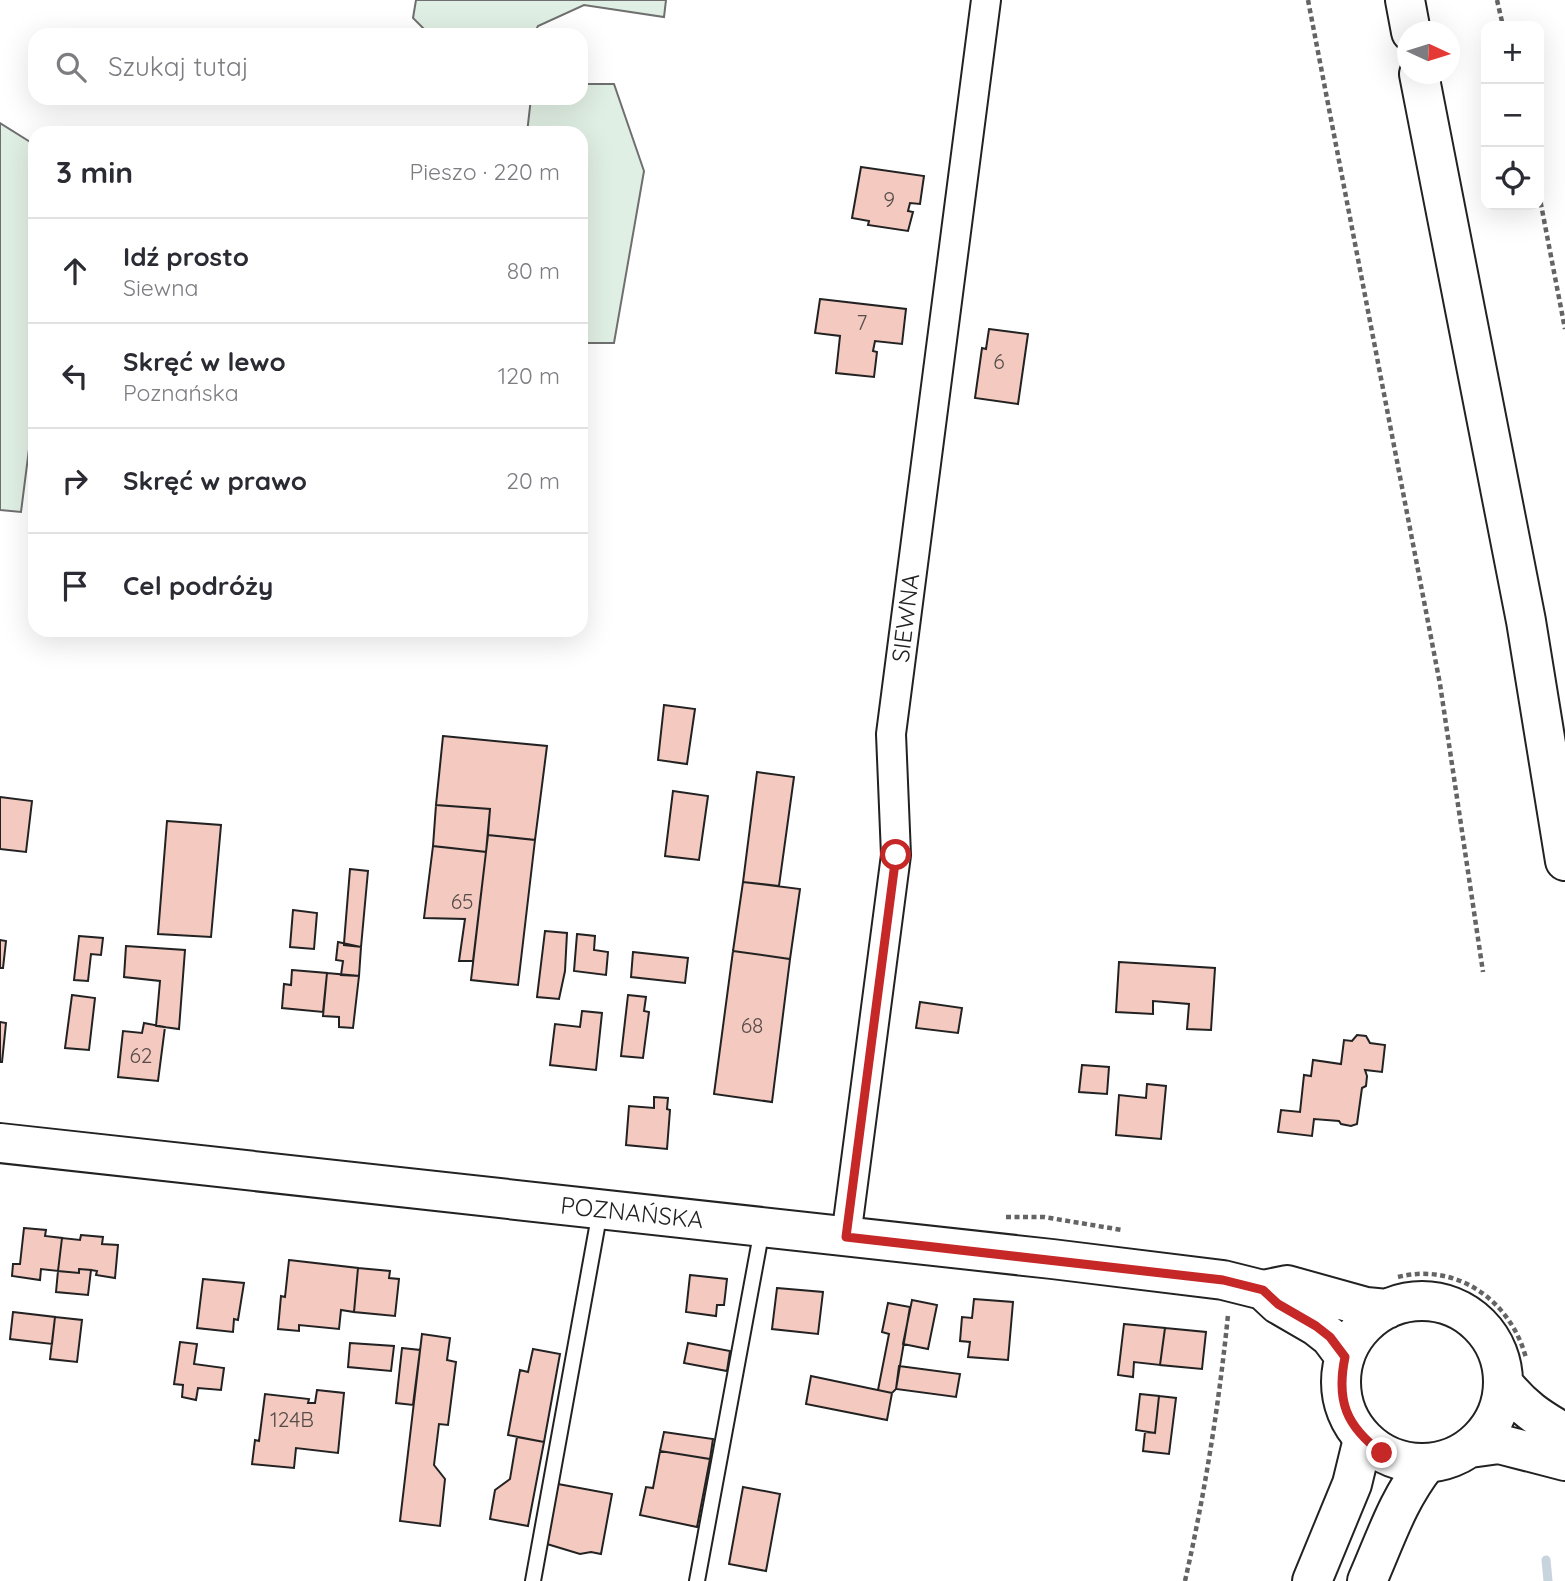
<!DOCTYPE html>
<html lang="pl">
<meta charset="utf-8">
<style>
:root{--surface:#fff;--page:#f2f2f3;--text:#2b2b33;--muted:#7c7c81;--line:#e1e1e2}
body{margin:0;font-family:Quicksand,sans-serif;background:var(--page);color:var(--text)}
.controls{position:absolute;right:21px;top:21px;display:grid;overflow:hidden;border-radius:14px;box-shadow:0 7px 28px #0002}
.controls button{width:63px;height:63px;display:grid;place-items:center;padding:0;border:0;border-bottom:2px solid var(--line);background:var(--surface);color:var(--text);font:35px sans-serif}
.compass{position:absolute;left:1397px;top:21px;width:63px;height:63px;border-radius:50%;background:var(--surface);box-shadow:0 7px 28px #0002;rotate:94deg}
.stop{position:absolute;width:21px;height:21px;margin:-16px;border:5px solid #c62828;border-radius:50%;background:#fff}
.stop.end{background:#c62828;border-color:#fff;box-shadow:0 2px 7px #0008}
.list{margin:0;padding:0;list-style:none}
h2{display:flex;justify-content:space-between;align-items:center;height:91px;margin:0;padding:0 28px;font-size:30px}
h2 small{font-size:23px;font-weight:400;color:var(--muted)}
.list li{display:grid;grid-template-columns:46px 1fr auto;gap:21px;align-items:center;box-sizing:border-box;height:105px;padding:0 28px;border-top:2px solid var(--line)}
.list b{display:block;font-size:26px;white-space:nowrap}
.list p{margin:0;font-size:23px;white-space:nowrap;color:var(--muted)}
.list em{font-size:23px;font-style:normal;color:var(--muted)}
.icon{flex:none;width:38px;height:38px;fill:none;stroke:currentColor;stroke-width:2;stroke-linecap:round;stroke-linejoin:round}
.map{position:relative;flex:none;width:1565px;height:1581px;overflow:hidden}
.search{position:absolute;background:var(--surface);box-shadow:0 7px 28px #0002;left:28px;top:28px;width:560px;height:77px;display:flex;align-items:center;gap:18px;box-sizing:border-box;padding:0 24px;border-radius:21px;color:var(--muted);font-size:26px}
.panel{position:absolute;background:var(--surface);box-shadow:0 7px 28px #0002;left:28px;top:126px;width:560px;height:511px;border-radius:21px}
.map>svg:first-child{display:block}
</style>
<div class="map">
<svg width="1565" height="1581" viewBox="0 0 1565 1581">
<rect width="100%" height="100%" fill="#fff"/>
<path fill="#e0efe3" stroke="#6f6f6f" stroke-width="2" d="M 416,0 L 666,0 L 664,17 L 584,5 L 538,26 L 533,35 L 430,35 L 413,18 Z
M 581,84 L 614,84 L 644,171 L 614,343 L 581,343 L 581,133 L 527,133 L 531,98 L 581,98 Z
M 0,123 L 35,145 L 35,402 L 21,512 L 0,510 Z"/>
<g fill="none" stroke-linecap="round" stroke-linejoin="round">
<path stroke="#c7d3dd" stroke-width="9" d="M 1546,1560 L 1548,1581"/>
</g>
<path fill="#f3c9c0" stroke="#222" stroke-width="2" d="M 861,167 L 924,176 L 920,204 L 910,203 L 908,211 L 913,212 L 908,231 L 868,225 L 869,221 L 852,218 Z
M 820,299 L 906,309 L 902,344 L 875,341 L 873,351 L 877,352 L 874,377 L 836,373 L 840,336 L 815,333 Z
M 989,329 L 1028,334 L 1018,404 L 975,398 L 982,348 L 986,349 Z
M 664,705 L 695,709 L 687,764 L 658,760 Z
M 443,736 L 547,746 L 535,840 L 488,835 L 490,809 L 436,805 Z
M 757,772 L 794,777 L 779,886 L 743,882 Z
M 673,791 L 708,796 L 699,860 L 665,856 Z
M 0,797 L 32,801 L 26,852 L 0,849 Z
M 436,805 L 490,809 L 486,852 L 433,846 Z
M 167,821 L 221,825 L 211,937 L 158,934 Z
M 488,835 L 535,840 L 518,985 L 471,980 Z
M 433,846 L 486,852 L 473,961 L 459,961 L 465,919 L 424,918 Z
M 350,869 L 368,871 L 361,947 L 344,945 L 344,943 Z
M 743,882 L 800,889 L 790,959 L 733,951 Z
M 293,910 L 317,913 L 314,949 L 290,947 Z
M 545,931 L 567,933 L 565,971 L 559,999 L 537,997 Z
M 577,934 L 595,936 L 594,950 L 608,952 L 606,975 L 574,971 Z
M 79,936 L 103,938 L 101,955 L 91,954 L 88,981 L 74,980 Z
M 0,940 L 6,941 L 3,968 L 0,968 Z
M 338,942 L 361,947 L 359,976 L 341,975 L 343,961 L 336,960 Z
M 126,946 L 185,950 L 179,1029 L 156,1026 L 160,981 L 124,977 Z
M 733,951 L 790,959 L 772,1102 L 714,1094 Z
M 633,952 L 688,958 L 685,983 L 631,977 Z
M 1119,962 L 1215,968 L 1211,1030 L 1187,1029 L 1189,1004 L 1153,1001 L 1153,1014 L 1116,1012 Z
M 292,970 L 327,973 L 323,1012 L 282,1008 L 284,984 L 291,985 Z
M 327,973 L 359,976 L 353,1028 L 339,1027 L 339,1017 L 323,1016 Z
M 72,995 L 95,998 L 89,1050 L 65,1048 Z
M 628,995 L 646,997 L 644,1011 L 649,1012 L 643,1058 L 621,1056 Z
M 920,1002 L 962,1008 L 958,1033 L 916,1028 Z
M 582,1011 L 602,1013 L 596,1070 L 550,1065 L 555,1024 L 580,1027 Z
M 0,1022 L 6,1023 L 2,1062 L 0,1062 Z
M 144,1023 L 165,1027 L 158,1081 L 118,1077 L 123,1031 L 142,1033 Z
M 1357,1035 L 1366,1036 L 1370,1043 L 1385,1045 L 1382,1072 L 1365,1070 L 1367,1076 L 1366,1086 L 1362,1088 L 1357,1124 L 1351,1126 L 1341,1124 L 1339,1121 L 1314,1119 L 1312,1136 L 1278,1132 L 1281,1110 L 1300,1112 L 1304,1075 L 1311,1076 L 1313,1060 L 1341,1064 L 1344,1040 L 1352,1041 Z
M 1082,1065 L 1109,1067 L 1107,1094 L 1079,1092 Z
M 1147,1084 L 1166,1086 L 1161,1139 L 1116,1135 L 1119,1095 L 1146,1098 Z
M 654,1097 L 668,1098 L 667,1109 L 670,1110 L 667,1149 L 626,1145 L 629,1106 L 654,1108 Z
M 24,1228 L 46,1230 L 45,1236 L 62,1238 L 58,1271 L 41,1269 L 40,1280 L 12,1276 L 13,1264 L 20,1264 Z
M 81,1235 L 103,1237 L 102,1244 L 118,1245 L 115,1278 L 96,1275 L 97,1271 L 91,1270 L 79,1269 L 79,1273 L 58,1271 L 62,1238 L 80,1240 Z
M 289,1260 L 358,1268 L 354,1312 L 341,1310 L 339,1329 L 299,1325 L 299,1331 L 278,1329 L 281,1296 L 285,1297 Z
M 358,1268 L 390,1271 L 389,1278 L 399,1279 L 395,1316 L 354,1312 Z
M 79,1269 L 91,1270 L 88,1295 L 56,1292 L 58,1271 L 79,1273 Z
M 690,1275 L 727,1279 L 724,1305 L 717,1305 L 716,1316 L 686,1312 Z
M 203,1279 L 244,1283 L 238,1320 L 234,1319 L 233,1332 L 197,1328 Z
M 777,1288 L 823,1292 L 818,1334 L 772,1329 Z
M 974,1299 L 1013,1302 L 1008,1360 L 968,1357 L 970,1342 L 960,1341 L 962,1317 L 972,1318 Z
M 912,1300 L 937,1305 L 928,1349 L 903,1344 Z
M 888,1303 L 910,1307 L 896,1389 L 892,1393 L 878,1390 L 889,1334 L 882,1332 Z
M 13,1312 L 55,1317 L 52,1344 L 10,1339 Z
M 55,1317 L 82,1320 L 77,1362 L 50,1359 Z
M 1124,1324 L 1165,1328 L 1160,1365 L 1134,1362 L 1133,1377 L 1118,1375 Z
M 1165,1328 L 1206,1332 L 1202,1369 L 1160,1365 Z
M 422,1334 L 450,1338 L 447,1360 L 456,1362 L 448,1425 L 439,1424 L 434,1465 L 445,1479 L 440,1526 L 400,1521 Z
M 180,1342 L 197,1344 L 194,1364 L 224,1368 L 221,1390 L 198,1388 L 196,1400 L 182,1397 L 183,1385 L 174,1384 Z
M 350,1343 L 394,1346 L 391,1371 L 348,1367 Z
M 688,1343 L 730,1351 L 727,1371 L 684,1363 Z
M 402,1348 L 420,1350 L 413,1405 L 396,1403 Z
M 533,1349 L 560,1354 L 544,1442 L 508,1435 L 520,1370 L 528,1372 Z
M 899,1366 L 960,1374 L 956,1397 L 896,1389 Z
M 811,1376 L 892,1393 L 887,1420 L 806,1404 Z
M 317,1390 L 344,1393 L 338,1453 L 296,1448 L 294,1468 L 252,1464 L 255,1440 L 259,1441 L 265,1394 L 309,1399 L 308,1403 L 315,1403 Z
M 1140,1394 L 1159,1396 L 1155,1433 L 1136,1430 Z
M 1159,1396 L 1176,1398 L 1169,1454 L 1143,1451 L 1145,1432 L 1155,1433 Z
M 664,1432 L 713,1439 L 710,1459 L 660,1451 Z
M 517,1437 L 544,1442 L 528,1526 L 490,1519 L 495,1490 L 510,1479 Z
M 660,1451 L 710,1459 L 697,1527 L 640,1515 L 646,1487 L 653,1488 Z
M 558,1484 L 612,1494 L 601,1554 L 591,1552 L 580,1554 L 547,1544 Z
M 743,1487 L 780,1494 L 766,1571 L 729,1564 Z"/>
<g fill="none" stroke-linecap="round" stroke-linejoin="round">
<defs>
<path id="lane" d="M 533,1581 L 600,1211
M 697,1581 L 762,1229"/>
<path id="street" d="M 846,1237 L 896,855 L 891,734 L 986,0"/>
<path id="secondary" d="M 0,1143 L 1052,1259 L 1223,1280 L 1263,1290 L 1278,1304 L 1316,1326 L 1330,1337 L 1345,1357
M 1263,1290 L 1287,1285 L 1366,1307 L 1387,1309
M1341 1382a81 81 0 1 1 162 0a81 81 0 1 1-162 0Z
M 1503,1383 C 1522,1407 1538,1418 1565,1433
M 1470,1448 L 1499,1444 L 1565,1461"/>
<path id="primary" d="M 1405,0 L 1411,32
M 1419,74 L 1526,621 L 1565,861
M 1312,1581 L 1352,1484 L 1363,1439
M 1367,1581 C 1386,1538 1397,1501 1426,1464"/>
</defs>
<use href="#lane" stroke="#222" stroke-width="18"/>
<use href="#street" stroke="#222" stroke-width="32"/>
<use href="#secondary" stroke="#222" stroke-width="42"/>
<use href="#primary" stroke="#222" stroke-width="42"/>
<path stroke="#646464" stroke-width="4.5" stroke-dasharray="5 3.5" stroke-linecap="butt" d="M 1308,0 L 1440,684 L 1483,972
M 1497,0 L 1503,26
M 1539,194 L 1565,329
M 1006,1217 L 1044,1217 L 1122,1230
M 1398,1277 C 1457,1262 1511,1301 1526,1358
M 1185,1581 C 1205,1493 1219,1404 1228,1315"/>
<use href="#lane" stroke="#fff" stroke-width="14"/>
<use href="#street" stroke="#fff" stroke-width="28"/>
<use href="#secondary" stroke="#fff" stroke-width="38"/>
<use href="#primary" stroke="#fff" stroke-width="38"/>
</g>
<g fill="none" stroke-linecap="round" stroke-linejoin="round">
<path stroke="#c62828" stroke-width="9" d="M 896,855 L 846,1237 L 1223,1280 L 1263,1290 L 1278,1304 L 1316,1326 L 1330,1337 L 1345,1357 C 1336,1401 1346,1426 1382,1453"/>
</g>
<g text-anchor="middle" stroke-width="5" stroke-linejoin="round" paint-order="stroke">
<g font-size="21" fill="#564c4a">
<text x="889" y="207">9</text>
<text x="862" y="330">7</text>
<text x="999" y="369">6</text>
<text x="462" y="909">65</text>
<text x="752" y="1033">68</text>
<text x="141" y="1063">62</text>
<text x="292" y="1427">124B</text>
</g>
<g font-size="24" fill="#222" stroke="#fff">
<text transform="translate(906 618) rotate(-83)" y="8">SIEWNA</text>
<text transform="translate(632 1213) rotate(6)" y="8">POZNAŃSKA</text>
</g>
</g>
</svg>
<div class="controls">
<button>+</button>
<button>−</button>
<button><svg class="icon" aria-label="locate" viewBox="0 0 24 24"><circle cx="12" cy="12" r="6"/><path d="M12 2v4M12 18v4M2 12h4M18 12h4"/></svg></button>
</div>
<svg class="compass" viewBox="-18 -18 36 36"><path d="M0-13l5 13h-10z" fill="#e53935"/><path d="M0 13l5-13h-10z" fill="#7c7c81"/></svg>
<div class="stop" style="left:896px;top:855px"></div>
<div class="stop end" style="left:1382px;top:1453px"></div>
<div class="search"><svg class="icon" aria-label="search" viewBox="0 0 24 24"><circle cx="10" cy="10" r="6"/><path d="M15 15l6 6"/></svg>Szukaj tutaj</div>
<section class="panel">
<h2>3 min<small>Pieszo · 220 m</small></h2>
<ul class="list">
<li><svg class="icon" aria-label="ahead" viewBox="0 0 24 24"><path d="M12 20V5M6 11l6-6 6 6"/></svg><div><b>Idź prosto</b><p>Siewna</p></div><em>80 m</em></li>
<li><svg class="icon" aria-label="left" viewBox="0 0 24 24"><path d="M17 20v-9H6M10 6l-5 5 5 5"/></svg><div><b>Skręć w lewo</b><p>Poznańska</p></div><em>120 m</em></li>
<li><svg class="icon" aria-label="right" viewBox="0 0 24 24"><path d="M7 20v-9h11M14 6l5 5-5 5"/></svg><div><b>Skręć w prawo</b></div><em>20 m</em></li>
<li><svg class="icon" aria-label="arrive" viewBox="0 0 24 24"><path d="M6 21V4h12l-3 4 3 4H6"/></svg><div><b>Cel podróży</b></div></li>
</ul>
</section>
</div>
